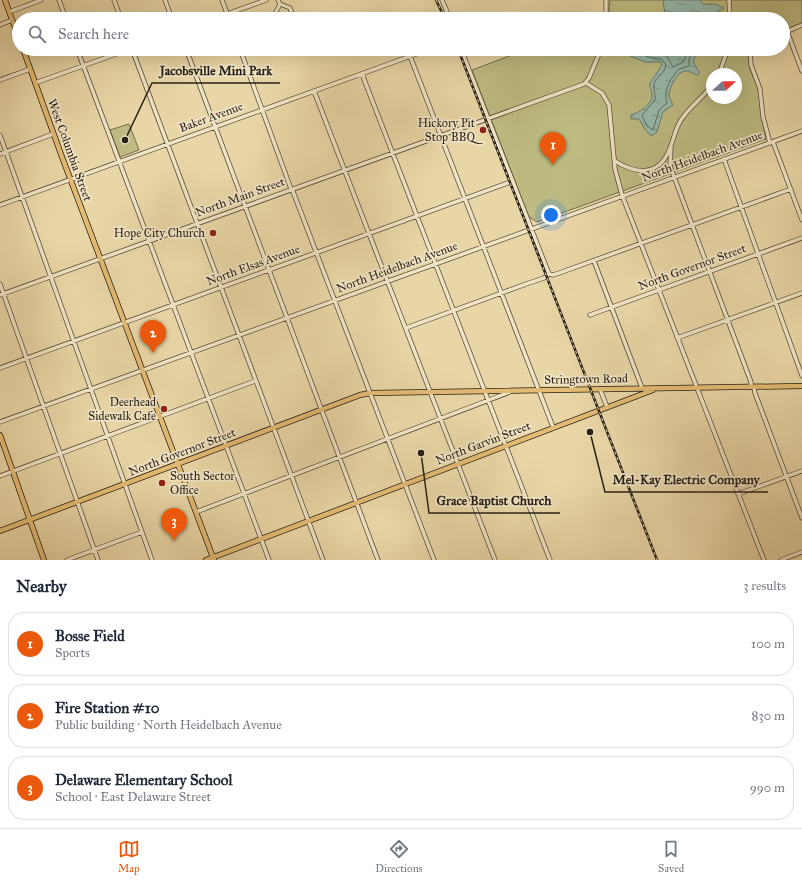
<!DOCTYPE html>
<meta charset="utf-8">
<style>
:root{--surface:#fff;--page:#f6f6f7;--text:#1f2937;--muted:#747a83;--line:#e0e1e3;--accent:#ea580c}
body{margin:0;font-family:"IM FELL Great Primer",serif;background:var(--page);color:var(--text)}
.compass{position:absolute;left:706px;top:68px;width:36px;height:36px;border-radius:50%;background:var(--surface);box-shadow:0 4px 16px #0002;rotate:69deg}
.you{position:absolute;left:551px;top:215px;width:14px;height:14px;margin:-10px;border:3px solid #fff;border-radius:50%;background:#1a73e8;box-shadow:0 0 0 6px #1a73e833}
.badge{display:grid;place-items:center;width:26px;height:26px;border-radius:50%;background:var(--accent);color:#fff;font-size:13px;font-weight:700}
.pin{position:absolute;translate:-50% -33px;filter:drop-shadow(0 1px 2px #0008)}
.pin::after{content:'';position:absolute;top:21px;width:14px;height:12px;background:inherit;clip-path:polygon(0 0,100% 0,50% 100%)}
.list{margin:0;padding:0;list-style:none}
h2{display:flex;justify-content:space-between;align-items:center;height:52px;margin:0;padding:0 16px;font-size:17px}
h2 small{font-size:13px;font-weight:400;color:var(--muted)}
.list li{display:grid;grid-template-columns:26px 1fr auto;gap:12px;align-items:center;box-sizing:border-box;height:64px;margin:0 8px 8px;padding:0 8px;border:1px solid var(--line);border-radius:16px}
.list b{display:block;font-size:15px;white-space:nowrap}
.list p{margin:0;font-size:13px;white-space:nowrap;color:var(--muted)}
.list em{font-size:13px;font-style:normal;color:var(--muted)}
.icon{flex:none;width:22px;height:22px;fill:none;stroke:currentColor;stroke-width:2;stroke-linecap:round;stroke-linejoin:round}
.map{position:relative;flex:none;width:802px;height:560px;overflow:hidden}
.search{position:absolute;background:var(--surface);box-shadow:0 4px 16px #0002;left:12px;right:12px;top:12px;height:44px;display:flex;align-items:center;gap:10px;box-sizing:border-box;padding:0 14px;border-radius:22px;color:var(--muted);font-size:15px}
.sheet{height:268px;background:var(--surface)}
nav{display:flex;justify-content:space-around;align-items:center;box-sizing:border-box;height:56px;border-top:1px solid var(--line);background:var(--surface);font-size:11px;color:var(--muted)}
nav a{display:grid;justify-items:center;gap:2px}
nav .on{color:var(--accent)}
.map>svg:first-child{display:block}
</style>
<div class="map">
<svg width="802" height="560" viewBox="0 0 802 560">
<defs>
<pattern id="water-ripples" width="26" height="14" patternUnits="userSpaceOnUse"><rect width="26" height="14" fill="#97b9ab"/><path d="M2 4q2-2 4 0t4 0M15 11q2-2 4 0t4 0" fill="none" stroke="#7b968a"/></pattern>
</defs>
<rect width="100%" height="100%" fill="#e9d6a6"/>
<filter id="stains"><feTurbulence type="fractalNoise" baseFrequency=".005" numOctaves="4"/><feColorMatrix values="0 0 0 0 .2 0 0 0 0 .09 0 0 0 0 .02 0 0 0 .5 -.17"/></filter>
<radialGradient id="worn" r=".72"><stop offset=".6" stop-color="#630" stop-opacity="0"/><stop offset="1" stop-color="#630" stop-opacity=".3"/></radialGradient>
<path fill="#bebc82" stroke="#726e4c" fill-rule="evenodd" d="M 610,0 L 802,0 L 802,23 L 783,31 L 783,19 L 607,19 L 608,18 Z
M 528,49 L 750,49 L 748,54 L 750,69 L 759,89 L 761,114 L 766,139 L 537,222 L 529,217 L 472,70 ZM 712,74 L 736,74 L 736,98 L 712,98 Z
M 129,124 L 139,150 L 120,157 L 110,130 Z"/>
<path fill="url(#water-ripples)" stroke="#6a7b6f" d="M 663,0 L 700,0 L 703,4 L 716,4 L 724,8 L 706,19 L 660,19 L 665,15 Z
M 668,49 L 698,49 L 693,62 L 700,73 L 697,75 C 692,73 687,69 682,72 C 676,75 668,90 669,97 C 670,100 672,102 673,105 L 663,112 L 657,132 L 651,136 L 644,128 L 639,119 L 631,119 L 631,115 C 638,113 652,105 652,96 C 652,91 649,88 650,83 L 662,65 L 660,62 L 645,62 L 630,56 L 632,53 Z"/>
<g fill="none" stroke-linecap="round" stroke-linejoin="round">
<path stroke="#5e6c60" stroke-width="1" d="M 649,49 L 647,57 L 661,59 L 666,65 C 665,74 656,76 654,84 C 653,89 656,94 655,100 L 642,115 L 647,126 L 653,130 L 659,110 L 667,103 C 663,90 670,79 679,69 L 689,66 L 689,59 L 694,49
M 654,49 L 655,53 L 667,56 L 673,67 L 683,62 L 689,49"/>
<defs>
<path id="minor" d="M 59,0 L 66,19
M 114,0 L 121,19
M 165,0 L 172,19
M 222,0 L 229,19
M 278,0 L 280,4 L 290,8 L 294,19
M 442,0 L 450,19
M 729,0 L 730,19
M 9,12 L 41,0
M 213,19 L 266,0
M 277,19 L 275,14 L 280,4
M 606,19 L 606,0
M 0,25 L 12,20
M 787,31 L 802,71
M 783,33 L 802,25
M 77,49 L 269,560
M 132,49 L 323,560
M 186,49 L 378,560
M 240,49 L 291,189
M 461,49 L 549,274
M 750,51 L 751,65 L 760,89 L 763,117 L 770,143
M 410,56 L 553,427
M 362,74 L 550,560
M 719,74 L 728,49
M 0,80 L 30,69
M 35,83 L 130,49
M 586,83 L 602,93 L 609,105 L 615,169 L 622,195 L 764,560
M 314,91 L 495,560
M 0,135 L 152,560
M 773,142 L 802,220
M 671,147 L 670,166 L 751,382 L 751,387
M 0,154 L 53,134
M 724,159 L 802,376
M 615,161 C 637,175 660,176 670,148 C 674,139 675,129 681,120 C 690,106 703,98 712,85
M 292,189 L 434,560
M 0,205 L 430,49
M 594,261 L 642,388
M 0,284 L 98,560
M 0,295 L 584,84 L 589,78 L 601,49
M 590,315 L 802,238
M 406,328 L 529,283 L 544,278 L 549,274 L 553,275 L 562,272 L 791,189
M 677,338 L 802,293
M 0,368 L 513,181
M 757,387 L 754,388 L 755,393 L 802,518
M 600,389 L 607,407
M 0,422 L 802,131
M 0,476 L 255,381
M 738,494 L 802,471
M 196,512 L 510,392
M 67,560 L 142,532
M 781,560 L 802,552"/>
<path id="major" d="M 5,0 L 19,39
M 23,49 L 62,157 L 214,560
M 0,435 L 44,560
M 0,531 L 360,395 L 370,393 L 802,386
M 206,560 L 653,390"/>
</defs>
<use href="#minor" stroke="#574d3a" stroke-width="5"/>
<use href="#major" stroke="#261f16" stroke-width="6"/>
<use href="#minor" stroke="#f1e4c5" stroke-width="3.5"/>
<use href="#major" stroke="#e4bb73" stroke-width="4.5"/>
<defs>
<path id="rail" d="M 436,0 L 445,19
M 458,49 L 657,560"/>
</defs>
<use href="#rail" stroke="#261f16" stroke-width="2.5"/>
<use href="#rail" stroke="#f1e4c5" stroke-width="1" stroke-dasharray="3" stroke-linecap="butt"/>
</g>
<g fill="#8f2418" stroke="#f1e4c5" stroke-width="1.5">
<circle cx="483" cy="130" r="4"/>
<circle cx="213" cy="233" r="4"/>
<circle cx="164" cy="409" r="4"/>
<circle cx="162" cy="483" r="4"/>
</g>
<g text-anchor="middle" stroke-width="3.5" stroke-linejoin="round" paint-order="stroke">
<g font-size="12" fill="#261f16" stroke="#f1e4c5">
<text transform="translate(211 117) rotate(-20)" y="4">Baker Avenue</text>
<text transform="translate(70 150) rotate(70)" y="4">West Columbia Street</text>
<text transform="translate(702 156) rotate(-20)" y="4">North Heidelbach Avenue</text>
<text transform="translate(240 197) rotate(-20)" y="4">North Main Street</text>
<text transform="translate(253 265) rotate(-20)" y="4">North Elsas Avenue</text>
<text transform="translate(397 267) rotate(-20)" y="4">North Heidelbach Avenue</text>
<text transform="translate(692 267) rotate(-20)" y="4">North Governor Street</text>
<text transform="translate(586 379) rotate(-1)" y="4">Stringtown Road</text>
<text transform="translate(483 443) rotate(-21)" y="4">North Garvin Street</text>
<text transform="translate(182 452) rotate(-21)" y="4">North Governor Street</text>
</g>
<g font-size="12" fill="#261f16" stroke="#f1e4c5" text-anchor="end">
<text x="475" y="127">Hickory Pit<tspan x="475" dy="14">Stop BBQ</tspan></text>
<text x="205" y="237">Hope City Church</text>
<text x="156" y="406">Deerhead<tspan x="156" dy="14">Sidewalk Cafe</tspan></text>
<text x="170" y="480" text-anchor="start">South Sector<tspan x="170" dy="14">Office</tspan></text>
</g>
</g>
<path fill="none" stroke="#261f16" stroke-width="1.5" d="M125 140L152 83H280M590 432L605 492H768M421 453L429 513H560"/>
<g fill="#261f16" stroke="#f1e4c5" stroke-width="1.5">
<circle cx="125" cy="140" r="4"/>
<circle cx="590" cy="432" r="4"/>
<circle cx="421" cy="453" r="4"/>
</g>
<g font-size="13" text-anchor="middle" font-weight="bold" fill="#261f16" stroke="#f1e4c5" stroke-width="3.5" stroke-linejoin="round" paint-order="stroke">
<text x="216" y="75">Jacobsville Mini Park</text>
<text x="686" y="484">Mel-Kay Electric Company</text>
<text x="494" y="505">Grace Baptist Church</text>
</g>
<rect width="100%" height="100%" filter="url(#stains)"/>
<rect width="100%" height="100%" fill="url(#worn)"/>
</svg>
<svg class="compass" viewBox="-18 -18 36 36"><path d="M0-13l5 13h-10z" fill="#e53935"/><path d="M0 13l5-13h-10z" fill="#747a83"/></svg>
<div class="you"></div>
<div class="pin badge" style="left:553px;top:165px">1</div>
<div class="pin badge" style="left:153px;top:353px">2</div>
<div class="pin badge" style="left:174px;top:541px">3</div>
<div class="search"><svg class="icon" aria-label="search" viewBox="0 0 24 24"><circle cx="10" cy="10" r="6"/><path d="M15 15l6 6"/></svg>Search here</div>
</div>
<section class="sheet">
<h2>Nearby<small>3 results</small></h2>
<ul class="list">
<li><span class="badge">1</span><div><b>Bosse Field</b><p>Sports</p></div><em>100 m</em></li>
<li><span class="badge">2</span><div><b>Fire Station #10</b><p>Public building · North Heidelbach Avenue</p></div><em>830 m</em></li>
<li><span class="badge">3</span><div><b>Delaware Elementary School</b><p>School · East Delaware Street</p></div><em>990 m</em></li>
</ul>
</section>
<nav>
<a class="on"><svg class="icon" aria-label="map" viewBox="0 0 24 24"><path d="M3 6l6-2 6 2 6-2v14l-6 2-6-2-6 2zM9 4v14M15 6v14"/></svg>Map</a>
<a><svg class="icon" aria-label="directions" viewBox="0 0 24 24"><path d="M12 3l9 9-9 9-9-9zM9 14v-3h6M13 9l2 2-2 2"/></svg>Directions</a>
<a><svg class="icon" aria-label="saved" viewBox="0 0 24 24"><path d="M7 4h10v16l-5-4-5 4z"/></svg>Saved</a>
</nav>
